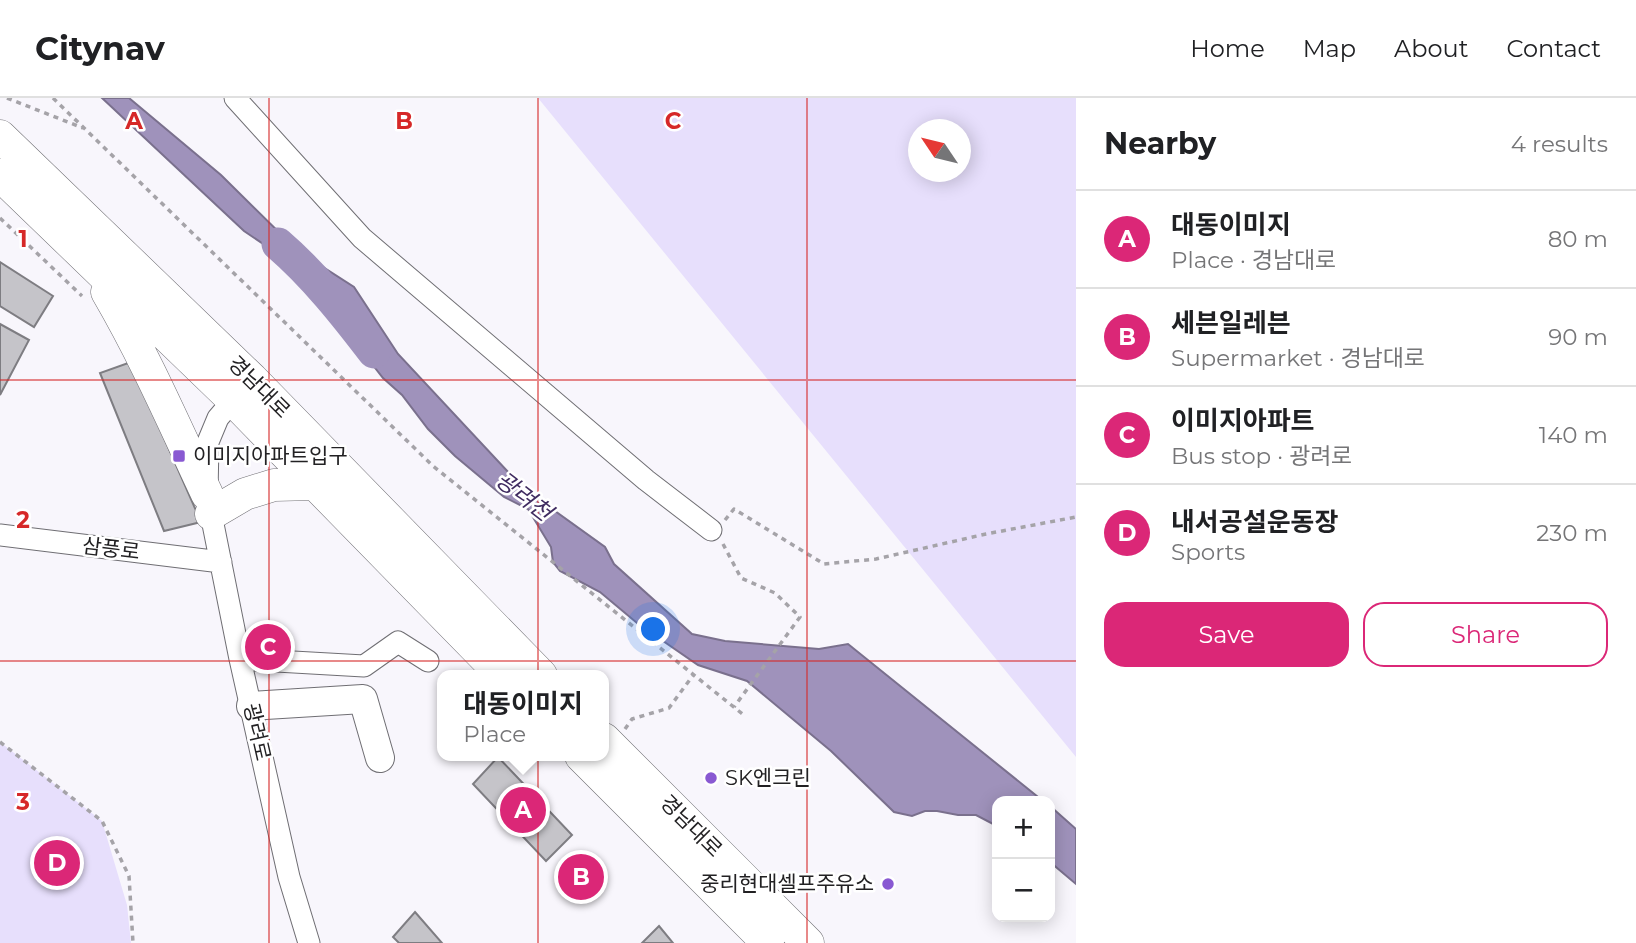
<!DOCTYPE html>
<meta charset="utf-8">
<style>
:root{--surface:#fff;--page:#f6f6f6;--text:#202124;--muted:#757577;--line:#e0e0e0;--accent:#db2777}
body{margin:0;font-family:Montserrat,"Noto Sans KR",sans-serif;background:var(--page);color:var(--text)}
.controls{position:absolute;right:21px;bottom:21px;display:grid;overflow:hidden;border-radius:14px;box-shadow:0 4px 18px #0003}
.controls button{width:63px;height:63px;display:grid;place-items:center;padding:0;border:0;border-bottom:2px solid var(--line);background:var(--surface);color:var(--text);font:35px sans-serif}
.compass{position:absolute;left:908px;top:21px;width:63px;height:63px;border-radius:50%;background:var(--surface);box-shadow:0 4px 18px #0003;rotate:305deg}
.you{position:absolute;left:654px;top:532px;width:24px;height:24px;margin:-18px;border:5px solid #fff;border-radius:50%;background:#1a73e8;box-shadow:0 0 0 10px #1a73e833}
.badge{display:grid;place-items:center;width:46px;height:46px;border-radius:50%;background:var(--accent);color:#fff;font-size:23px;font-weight:700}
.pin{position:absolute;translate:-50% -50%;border:4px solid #fff;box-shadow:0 2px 7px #0006}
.popup{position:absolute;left:437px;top:572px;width:172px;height:91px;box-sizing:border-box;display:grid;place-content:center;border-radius:14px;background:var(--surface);filter:drop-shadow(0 2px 5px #0005);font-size:23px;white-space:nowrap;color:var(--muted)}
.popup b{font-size:26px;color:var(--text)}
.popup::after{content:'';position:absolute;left:50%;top:100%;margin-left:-14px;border:14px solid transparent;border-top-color:var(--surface)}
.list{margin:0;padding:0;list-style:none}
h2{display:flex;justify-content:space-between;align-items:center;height:91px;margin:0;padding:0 28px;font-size:30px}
h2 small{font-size:23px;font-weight:400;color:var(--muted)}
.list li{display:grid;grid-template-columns:46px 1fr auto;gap:21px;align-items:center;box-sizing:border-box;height:98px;padding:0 28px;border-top:2px solid var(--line)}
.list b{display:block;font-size:26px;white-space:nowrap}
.list p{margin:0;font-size:23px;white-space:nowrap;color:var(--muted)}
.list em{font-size:23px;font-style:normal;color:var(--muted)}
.actions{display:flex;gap:14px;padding:21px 28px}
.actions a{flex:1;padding:16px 0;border:2px solid var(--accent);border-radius:21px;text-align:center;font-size:24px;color:var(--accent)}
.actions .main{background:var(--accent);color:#fff}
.map{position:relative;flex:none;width:1076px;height:845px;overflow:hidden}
header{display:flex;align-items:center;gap:42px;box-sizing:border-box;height:98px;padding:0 35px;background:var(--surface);border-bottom:2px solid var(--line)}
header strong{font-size:33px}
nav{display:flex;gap:38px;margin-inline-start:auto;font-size:24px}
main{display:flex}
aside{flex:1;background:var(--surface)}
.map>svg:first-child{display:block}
</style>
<header>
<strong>Citynav</strong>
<nav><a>Home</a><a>Map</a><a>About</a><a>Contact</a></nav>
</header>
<main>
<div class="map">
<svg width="1076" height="845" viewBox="0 0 1076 845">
<rect width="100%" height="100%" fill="#f8f6fc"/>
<path fill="#e7dffc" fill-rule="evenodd" d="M 538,0 L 1076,0 L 1076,659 ZM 918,32 L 960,32 L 960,74 L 918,74 Z
M 0,644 L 102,723 L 127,807 L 131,845 L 0,845 Z"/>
<path fill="#9f92bb" stroke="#7a708d" stroke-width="2" d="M 102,0 L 129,0 L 221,77 L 298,153 L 354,189 L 398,256 L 523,390 L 605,449 L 614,466 L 692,536 L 725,543 L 819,551 L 848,546 L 1043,703 L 997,703 L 997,728 L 976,717 L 958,717 L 937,713 L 925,713 L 912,718 L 894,714 L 831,653 L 747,583 L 698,567 L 637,525 L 600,494 L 560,473 L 553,464 L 551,449 L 528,411 L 504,399 L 455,358 L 428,331 L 402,297 L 383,280 L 372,266 L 333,193 L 244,133 Z
M 1050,708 L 1076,731 L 1076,786 L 1050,764 Z"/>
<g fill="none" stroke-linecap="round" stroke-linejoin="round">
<path stroke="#9f92bb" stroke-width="33" d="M 278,146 C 314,177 345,216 374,254"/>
</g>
<path fill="#c5c4c9" stroke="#7e7d82" stroke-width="2" d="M 0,164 L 53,198 L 34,229 L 0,208 Z
M 0,226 L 29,242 L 0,297 Z
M 131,264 L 201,424 L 164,433 L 100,275 Z
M 498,659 L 572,737 L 546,763 L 473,686 Z
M 415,814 L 442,845 L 399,845 L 393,839 Z
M 659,828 L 673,845 L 642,845 Z"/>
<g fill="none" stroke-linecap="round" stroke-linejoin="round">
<defs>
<path id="minor" d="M 235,0 L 362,140 L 646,382 L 711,432
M 242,292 L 218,320 L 208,344 L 207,396 L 240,561 L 289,779 L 309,845
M 0,437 L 221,464
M 240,561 L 364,568 L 398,544 L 428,563"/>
<path id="major" d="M 251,608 L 363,601 L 380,660"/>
<path id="highway" d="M 0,38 L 252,281 L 541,577
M 0,77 L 232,301 L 502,577
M 107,194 C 145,259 175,328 207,396
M 211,416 L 245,396 L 274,387 L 315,386
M 604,641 L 808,845
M 581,658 L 768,845"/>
</defs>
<use href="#minor" stroke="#6f6e73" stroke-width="23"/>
<use href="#major" stroke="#6f6e73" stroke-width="30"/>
<use href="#highway" stroke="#6f6e73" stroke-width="33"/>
<path stroke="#a5a3a8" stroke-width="3.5" stroke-dasharray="5 5" stroke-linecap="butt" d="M 7,0 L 83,30
M 53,0 L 433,368 L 745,618
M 0,120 L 82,198
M 725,422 L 734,411 L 824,466 L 876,461 L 986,436 L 1076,419
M 723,446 L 741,480 L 775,495 L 800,519 L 734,609
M 625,631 L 632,621 L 669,610 L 694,576
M 0,644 L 102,723 L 129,778 L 133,845"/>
<use href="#minor" stroke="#fff" stroke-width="21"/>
<use href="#major" stroke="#fff" stroke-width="28"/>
<use href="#highway" stroke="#fff" stroke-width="32"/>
</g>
<path fill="none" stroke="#d62828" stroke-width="2" stroke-opacity="0.55" d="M 269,0 L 269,845M 538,0 L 538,845M 807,0 L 807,845M 0,282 L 1076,282M 0,563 L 1076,563"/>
<g fill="#8959d2" stroke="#fff" stroke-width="2.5">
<rect x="172" y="351" width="14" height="14" rx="3.5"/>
<circle cx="711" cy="680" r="7"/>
<circle cx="888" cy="786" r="7"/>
</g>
<g text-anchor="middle" stroke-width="5" stroke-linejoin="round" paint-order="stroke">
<g font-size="21" fill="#222123" stroke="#fff">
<text transform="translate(259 289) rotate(45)" y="7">경남대로</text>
<text transform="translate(111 451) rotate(7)" y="7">삼풍로</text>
<text transform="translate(257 634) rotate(77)" y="7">광려로</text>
<text transform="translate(691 728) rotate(45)" y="7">경남대로</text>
</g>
<g font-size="21" fill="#222123" stroke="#fff" text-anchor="start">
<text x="193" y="365">이미지아파트입구</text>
<text x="725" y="687">SK엔크린</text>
<text x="874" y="793" text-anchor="end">중리현대셀프주유소</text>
</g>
<g font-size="23" font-style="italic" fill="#402c61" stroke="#fff">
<text transform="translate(524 398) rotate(38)" y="8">광려천</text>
</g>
</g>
<g font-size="23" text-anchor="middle" font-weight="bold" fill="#d62828" stroke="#fff" stroke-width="5" stroke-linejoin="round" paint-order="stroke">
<text x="134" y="31">A</text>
<text x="404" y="31">B</text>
<text x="673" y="31">C</text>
<text x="23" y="149">1</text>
<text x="23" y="430">2</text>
<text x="23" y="712">3</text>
</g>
</svg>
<div class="controls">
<button>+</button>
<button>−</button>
</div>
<svg class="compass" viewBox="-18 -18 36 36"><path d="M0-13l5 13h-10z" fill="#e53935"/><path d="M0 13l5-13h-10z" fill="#757577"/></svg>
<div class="you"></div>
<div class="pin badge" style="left:523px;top:712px">A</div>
<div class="popup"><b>대동이미지</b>Place</div>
<div class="pin badge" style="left:581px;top:779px">B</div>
<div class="pin badge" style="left:268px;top:549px">C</div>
<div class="pin badge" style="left:57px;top:765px">D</div>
</div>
<aside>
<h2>Nearby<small>4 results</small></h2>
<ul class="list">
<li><span class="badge">A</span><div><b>대동이미지</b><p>Place · 경남대로</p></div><em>80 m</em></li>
<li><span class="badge">B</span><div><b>세븐일레븐</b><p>Supermarket · 경남대로</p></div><em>90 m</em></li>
<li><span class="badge">C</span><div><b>이미지아파트</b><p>Bus stop · 광려로</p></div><em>140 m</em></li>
<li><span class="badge">D</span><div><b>내서공설운동장</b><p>Sports</p></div><em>230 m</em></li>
</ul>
<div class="actions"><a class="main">Save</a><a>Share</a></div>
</aside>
</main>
